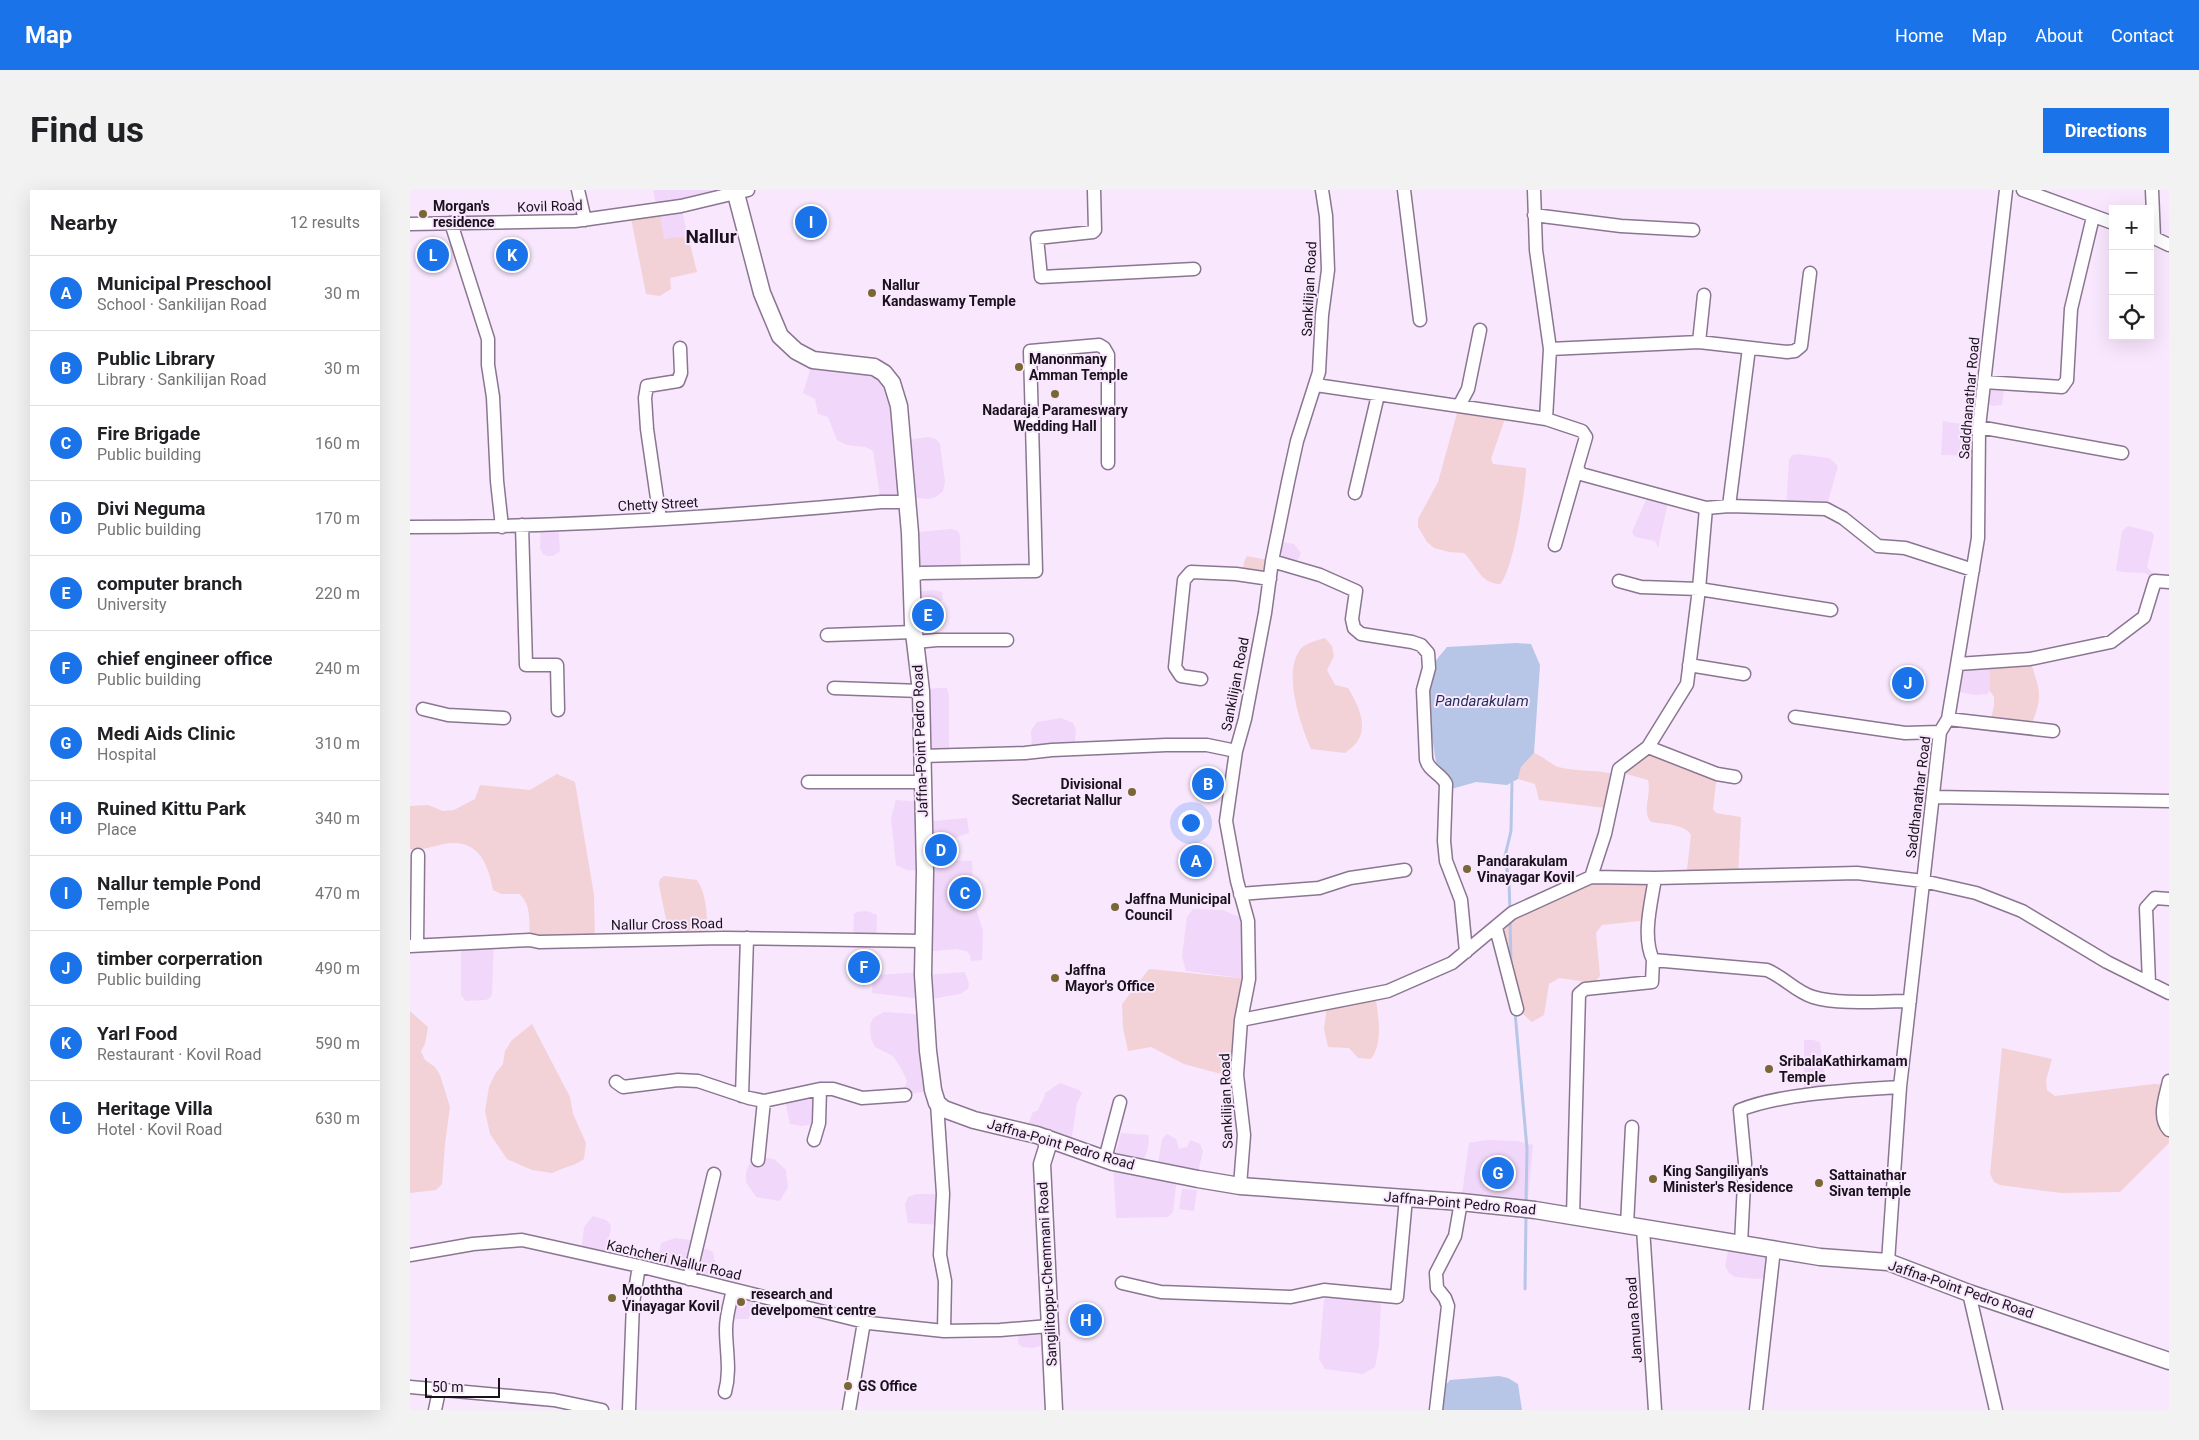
<!DOCTYPE html>
<meta charset="utf-8">
<style>
:root{--surface:#fff;--page:#f2f2f2;--text:#202124;--muted:#757577;--line:#e0e0e0;--accent:#1a73e8}
body{margin:0;font-family:Roboto,sans-serif;background:var(--page);color:var(--text)}
.controls{position:absolute;right:15px;top:15px;display:grid;overflow:hidden;border-radius:0px;box-shadow:0 5px 20px #0002}
.controls button{width:45px;height:45px;display:grid;place-items:center;padding:0;border:0;border-bottom:1px solid var(--line);background:var(--surface);color:var(--text);font:25px sans-serif}
.scale{position:absolute;left:15px;bottom:12px;width:75px;box-sizing:border-box;padding-left:5px;border:2px solid #19121c;border-top:0;font-size:14px;line-height:18px;white-space:nowrap;color:#19121c;-webkit-text-stroke:4px #f9e7fe;paint-order:stroke}
.you{position:absolute;left:780px;top:632px;width:18px;height:18px;margin:-12px;border:4px solid #fff;border-radius:50%;background:#1a73e8;box-shadow:0 0 0 8px #1a73e833}
.badge{display:grid;place-items:center;width:32px;height:32px;border-radius:50%;background:var(--accent);color:#fff;font-size:16px;font-weight:700}
.pin{position:absolute;translate:-50% -50%;border:2px solid #fff;box-shadow:0 1px 5px #0006}
.list{margin:0;padding:0;list-style:none}
h2{display:flex;justify-content:space-between;align-items:center;height:65px;margin:0;padding:0 20px;font-size:21px}
h2 small{font-size:16px;font-weight:400;color:var(--muted)}
.list li{display:grid;grid-template-columns:32px 1fr auto;gap:15px;align-items:center;box-sizing:border-box;height:75px;padding:0 20px;border-top:1px solid var(--line)}
.list b{display:block;font-size:19px;white-space:nowrap}
.list p{margin:0;font-size:16px;white-space:nowrap;color:var(--muted)}
.list em{font-size:16px;font-style:normal;color:var(--muted)}
.icon{flex:none;width:28px;height:28px;fill:none;stroke:currentColor;stroke-width:2;stroke-linecap:round;stroke-linejoin:round}
.map{position:relative;flex:none;width:1759px;height:1220px;overflow:hidden;border-radius:0px}
header{display:flex;align-items:center;gap:30px;box-sizing:border-box;height:70px;padding:0 25px;background:var(--accent);color:#fff}
header strong{font-size:24px}
nav{display:flex;gap:28px;margin-inline-start:auto;font-size:18px}
.intro{display:flex;align-items:center;justify-content:space-between;box-sizing:border-box;height:120px;padding:0 30px}
h1{margin:0;font-size:35px}
.button{padding:12px 22px;border-radius:0px;background:var(--accent);color:#fff;font-size:18px;font-weight:700}
main{display:flex;gap:30px;padding:0 30px}
aside{flex:1;background:var(--surface);border-radius:0px;box-shadow:0 5px 20px #0002}
.map>svg:first-child{display:block}
</style>
<header>
<strong>Map</strong>
<nav><a>Home</a><a>Map</a><a>About</a><a>Contact</a></nav>
</header>
<div class="intro"><h1>Find us</h1><a class="button">Directions</a></div>
<main>
<aside>
<h2>Nearby<small>12 results</small></h2>
<ul class="list">
<li><span class="badge">A</span><div><b>Municipal Preschool</b><p>School · Sankilijan Road</p></div><em>30 m</em></li>
<li><span class="badge">B</span><div><b>Public Library</b><p>Library · Sankilijan Road</p></div><em>30 m</em></li>
<li><span class="badge">C</span><div><b>Fire Brigade</b><p>Public building</p></div><em>160 m</em></li>
<li><span class="badge">D</span><div><b>Divi Neguma</b><p>Public building</p></div><em>170 m</em></li>
<li><span class="badge">E</span><div><b>computer branch</b><p>University</p></div><em>220 m</em></li>
<li><span class="badge">F</span><div><b>chief engineer office</b><p>Public building</p></div><em>240 m</em></li>
<li><span class="badge">G</span><div><b>Medi Aids Clinic</b><p>Hospital</p></div><em>310 m</em></li>
<li><span class="badge">H</span><div><b>Ruined Kittu Park</b><p>Place</p></div><em>340 m</em></li>
<li><span class="badge">I</span><div><b>Nallur temple Pond</b><p>Temple</p></div><em>470 m</em></li>
<li><span class="badge">J</span><div><b>timber corperration</b><p>Public building</p></div><em>490 m</em></li>
<li><span class="badge">K</span><div><b>Yarl Food</b><p>Restaurant · Kovil Road</p></div><em>590 m</em></li>
<li><span class="badge">L</span><div><b>Heritage Villa</b><p>Hotel · Kovil Road</p></div><em>630 m</em></li>
</ul>
</aside>
<div class="map">
<svg width="1759" height="1220" viewBox="0 0 1759 1220">
<rect width="100%" height="100%" fill="#f9e7fe"/>
<path fill="#f1d7f9" d="M 243,0 L 325,0 L 271,16 L 278,46 L 255,50 L 252,43 Z
M 403,170 L 474,183 L 493,254 L 504,249 L 518,247 L 526,249 L 530,254 L 535,291 L 533,301 L 526,307 L 519,309 L 498,307 L 471,312 L 463,261 L 455,257 L 437,255 L 427,250 L 418,227 L 408,224 L 405,209 L 393,203 Z
M 1574,192 L 1595,194 L 1592,215 L 1583,216 L 1572,212 Z
M 1533,231 L 1569,237 L 1568,266 L 1531,265 Z
M 1387,264 L 1419,268 L 1428,276 L 1416,319 L 1376,318 L 1379,270 L 1382,265 Z
M 1234,300 L 1259,307 L 1248,358 L 1245,351 L 1225,347 L 1222,342 L 1236,310 Z
M 148,334 L 150,361 L 143,366 L 137,366 L 133,364 L 130,358 L 131,335 Z
M 1718,336 L 1742,342 L 1744,346 L 1737,377 L 1750,390 L 1746,391 L 1735,383 L 1712,382 L 1706,380 L 1712,341 Z
M 541,339 L 548,341 L 550,346 L 551,383 L 502,385 L 500,343 Z
M 870,352 L 884,354 L 891,363 L 886,373 L 862,371 Z
M 523,400 L 532,402 L 533,410 L 528,412 L 534,421 L 532,429 L 528,433 L 527,450 L 505,452 L 502,402 Z
M 1580,472 L 1580,501 L 1577,504 L 1566,505 L 1543,501 L 1548,474 Z
M 526,498 L 537,498 L 539,506 L 539,561 L 512,566 L 511,501 Z
M 651,528 L 663,533 L 666,540 L 664,559 L 622,562 L 621,541 L 627,532 Z
M 486,610 L 513,612 L 513,632 L 557,628 L 559,643 L 541,649 L 514,650 L 515,670 L 562,671 L 564,713 L 573,741 L 572,770 L 561,771 L 560,765 L 556,761 L 546,759 L 514,762 L 514,681 L 497,680 L 486,675 L 481,628 Z
M 781,661 L 792,662 L 790,680 L 780,679 Z
M 783,719 L 813,720 L 838,731 L 839,789 L 776,781 L 772,766 L 777,727 Z
M 457,721 L 467,725 L 466,751 L 443,750 L 444,724 L 447,722 Z
M 84,752 L 82,803 L 80,808 L 76,810 L 56,811 L 51,805 L 51,753 Z
M 513,782 L 514,785 L 555,782 L 559,794 L 558,799 L 550,804 L 516,810 L 515,805 L 504,808 L 462,803 L 463,788 L 468,785 Z
M 474,822 L 516,825 L 523,900 L 495,905 L 494,900 L 497,891 L 492,880 L 483,866 L 465,857 L 461,849 L 460,835 L 463,828 Z
M 1394,850 L 1403,850 L 1410,852 L 1417,904 L 1394,906 Z
M 650,893 L 669,900 L 672,903 L 667,913 L 662,946 L 656,955 L 615,942 L 623,922 L 627,921 L 634,908 L 635,903 Z
M 410,899 L 409,933 L 392,936 L 380,934 L 374,906 Z
M 711,943 L 739,945 L 738,958 L 731,977 L 747,981 L 752,949 L 757,944 L 766,949 L 769,959 L 777,957 L 780,950 L 790,954 L 793,961 L 788,982 L 767,986 L 763,1022 L 758,1027 L 706,1028 L 703,972 Z
M 1076,950 L 1107,951 L 1123,955 L 1117,1019 L 1051,1012 L 1059,953 Z
M 356,968 L 364,969 L 376,980 L 378,997 L 370,1011 L 346,1007 L 336,992 L 336,982 L 340,972 Z
M 772,999 L 787,1000 L 784,1021 L 769,1019 Z
M 506,1004 L 533,1004 L 533,1035 L 498,1033 L 495,1015 L 498,1007 Z
M 183,1026 L 196,1030 L 200,1034 L 201,1039 L 194,1069 L 171,1064 L 174,1037 Z
M 265,1048 L 288,1051 L 286,1059 L 297,1059 L 303,1062 L 306,1078 L 301,1094 L 246,1081 L 251,1053 Z
M 1320,1052 L 1364,1059 L 1354,1088 L 1348,1089 L 1325,1087 L 1319,1083 L 1315,1076 Z
M 323,1100 L 343,1105 L 343,1120 L 338,1129 L 320,1129 Z
M 918,1104 L 969,1105 L 971,1112 L 969,1156 L 965,1177 L 953,1184 L 915,1179 L 909,1169 L 914,1110 Z
M 631,1138 L 640,1153 L 623,1158 L 612,1157 L 608,1153 L 609,1139 Z"/>
<path fill="#f2d2d6" d="M 249,20 L 254,49 L 278,46 L 287,82 L 260,88 L 261,99 L 250,106 L 236,104 L 220,23 Z
M 1049,216 L 1097,223 L 1081,269 L 1083,274 L 1116,278 C 1116,299 1103,382 1090,394 C 1070,394 1066,374 1054,363 L 1039,362 L 1024,358 L 1017,352 L 1008,337 L 1008,329 L 1028,292 Z
M 837,366 L 862,371 L 860,389 L 832,386 L 834,372 Z
M 915,448 L 922,456 L 924,466 L 917,480 L 925,495 L 938,498 C 947,513 959,535 947,552 C 944,556 939,560 935,563 L 901,559 C 891,536 874,487 888,463 C 893,453 905,451 915,448 Z
M 1620,469 C 1630,503 1634,505 1620,538 L 1580,534 L 1584,515 L 1584,507 L 1580,501 L 1580,472 Z
M 1238,557 L 1307,584 L 1303,619 L 1306,623 L 1331,627 L 1328,686 L 1276,688 L 1281,645 C 1275,634 1253,634 1241,632 C 1231,622 1242,604 1238,590 L 1213,583 Z
M 1124,563 C 1133,566 1140,574 1148,577 C 1167,582 1188,579 1207,585 L 1196,618 L 1129,610 L 1125,594 L 1108,589 L 1111,577 Z
M 147,584 L 165,592 L 184,705 L 185,751 L 120,750 C 119,736 122,713 109,704 L 91,704 L 83,700 C 78,673 68,648 34,654 C 20,657 16,660 0,659 L 0,616 L 18,615 L 33,621 L 44,620 L 65,609 L 70,595 L 120,600 Z
M 254,686 L 287,690 C 298,706 297,730 297,748 L 260,749 L 249,695 L 250,689 Z
M 1181,687 L 1245,688 L 1239,730 L 1192,735 L 1186,743 L 1190,786 L 1184,793 L 1149,788 L 1139,794 L 1134,825 L 1122,832 L 1107,819 L 1086,738 Z
M 739,779 L 839,789 L 827,885 L 807,883 L 774,874 L 741,857 L 718,861 L 713,838 L 712,814 Z
M 965,804 C 968,825 974,851 961,869 L 948,868 L 939,858 L 918,857 L 914,839 L 916,824 L 915,814 Z
M 0,821 L 18,837 L 15,854 L 11,861 L 15,870 L 25,877 L 30,885 L 40,917 L 35,954 L 32,994 L 26,1000 L 0,1003 Z
M 122,834 L 160,907 L 163,924 L 176,953 L 174,969 C 164,976 152,978 142,983 L 122,980 L 97,969 L 80,944 L 75,921 L 79,897 L 85,884 L 93,874 L 95,861 L 102,850 Z
M 1592,858 L 1642,869 L 1636,890 L 1637,900 L 1645,906 L 1744,894 L 1758,895 L 1759,953 L 1710,1002 L 1651,1003 L 1590,995 L 1584,992 L 1580,984 Z"/>
<path fill="#b7c6e7" d="M 411,21 L 413,42 L 392,44 L 389,24 Z
M 1106,453 L 1121,454 L 1130,475 L 1124,563 L 1111,577 L 1108,589 L 1097,595 L 1066,592 L 1031,602 L 1012,487 L 1037,457 Z
M 1089,1186 L 1098,1188 L 1108,1194 L 1112,1220 L 1031,1220 L 1033,1198 L 1040,1190 Z"/>
<g fill="none" stroke-linecap="round" stroke-linejoin="round">
<path stroke="#b7c6e7" stroke-width="3" d="M 1100,721 L 1099,692 L 1095,666 L 1101,641 L 1102,593
M 1100,730 L 1101,774
M 1105,822 L 1117,959 L 1116,1013
M 1115,1099 L 1116,1024"/>
<defs>
<path id="minor" d="M 168,0 L 175,30
M 684,0 L 685,40 L 683,42 L 627,48 L 631,87 L 784,79
M 994,0 L 1010,130
M 1124,0 L 1126,60 L 1140,159 L 1136,229
M 1613,0 L 1703,33
M 1124,25 L 1211,36 L 1283,40
M 41,33 L 78,149 L 78,175 L 83,207 L 87,291 L 92,337
M 0,34 L 165,31 L 271,16 L 338,0
M 1740,46 L 1759,55
M 1740,47 L 1744,48 L 1742,0
M 1289,152 L 1294,105
M 1140,159 L 1289,152 L 1377,162 L 1385,161 L 1391,156 L 1400,83
M 1574,192 L 1652,197 L 1657,190 L 1661,119 L 1683,27
M 906,195 L 1136,229 L 1172,241 L 1176,247 L 1167,278 L 1171,284 L 1296,318 L 1319,316 L 1416,319 L 1433,328 L 1468,356 L 1495,358 L 1563,380
M 1049,216 L 1058,199 L 1070,140
M 1569,237 L 1712,263
M 945,303 L 968,205
M 1319,316 L 1339,158
M 250,329 L 237,239 L 235,208 L 237,196 L 268,191 L 271,183 L 270,158
M 112,335 L 116,475 L 147,475 L 148,520
M 0,337 C 157,337 314,327 471,312 L 497,312
M 1145,355 L 1167,278
M 862,371 L 910,385 L 946,401 L 942,429 L 944,438 L 951,444 L 1002,452 L 1011,455 L 1018,463 L 1019,478 L 1013,500 L 1016,569 C 1018,581 1032,584 1036,594 L 1034,651 L 1036,671 L 1051,710 L 1056,762
M 502,385 L 512,383 L 626,381 L 620,161 L 689,155 L 694,158 L 698,165 L 698,273
M 1209,391 L 1231,397 L 1289,399 L 1421,420
M 417,445 L 504,442
M 505,452 L 527,450 L 597,450
M 1548,474 L 1620,469 L 1701,452 L 1734,427 L 1745,391 L 1759,392
M 1279,475 L 1334,484
M 791,489 L 771,486 L 765,477 L 774,390 L 781,382 L 826,384 L 860,389
M 424,498 L 511,501
M 13,519 L 38,525 L 94,528
M 1385,527 L 1495,543 L 1530,542
M 1538,529 L 1643,541
M 1238,557 L 1307,584 L 1325,587
M 512,566 L 615,563 L 642,560 L 756,555 L 797,555 L 826,561
M 398,592 L 513,592
M 1524,607 L 1759,611
M 1181,687 L 1245,688 L 1447,683 L 1513,691 L 1566,703 L 1612,721 L 1697,772 L 1759,803
M 1245,688 C 1241,714 1232,746 1243,770 L 1357,780 C 1374,787 1386,802 1403,807 C 1429,815 1472,811 1500,811
M 830,704 L 909,698 L 940,688 L 995,680
M 1086,738 L 1107,819
M 0,756 L 120,750 L 129,752 L 313,748 L 514,751
M 7,756 L 8,665
M 1739,793 L 1736,718 L 1745,708 L 1759,709
M 831,830 L 978,801 L 1042,773 L 1102,723 L 1181,687 L 1195,644 L 1209,579 L 1238,557 L 1277,494 L 1289,399 L 1296,318
M 1759,891 C 1756,906 1747,927 1759,940
M 206,892 L 213,897 L 268,890 L 288,891 L 339,908 L 354,911 L 410,899 L 423,899 L 452,908 L 495,905
M 332,906 L 337,748
M 527,913 L 533,1004 L 530,1065 L 535,1091 L 534,1141
M 404,950 L 409,933 L 410,899
M 695,969 L 710,912
M 348,970 L 354,911
M 830,996 L 834,945 L 827,885 L 831,830 L 839,789 L 838,731 L 827,691 L 816,631 L 826,561 L 835,529 L 855,423 L 862,371 L 878,292 L 887,251 L 909,182 L 912,125 L 918,80 L 916,26 L 912,0
M 1163,1026 L 1169,804 L 1175,799 L 1242,792 L 1243,770
M 1217,1035 L 1222,937
M 1233,1038 L 1245,1220
M 1331,1054 L 1335,973 L 1330,920 C 1373,903 1443,900 1490,897
M 0,1065 L 63,1054 L 112,1050 L 229,1076 L 459,1133 L 534,1141 L 590,1140 L 639,1136
M 1478,1072 L 1490,897 L 1530,542 L 1538,529 L 1568,348 L 1569,237 L 1596,0
M 279,1089 L 304,984
M 712,1093 L 751,1102 L 881,1107 L 914,1100 L 987,1107 L 996,1008
M 1559,1103 L 1586,1220
M 0,1197 L 144,1210 L 192,1220
M 315,1202 C 321,1180 316,1161 316,1139 C 316,1126 320,1113 323,1100
M 25,1220 L 29,1201
M 219,1220 L 223,1113 L 229,1076
M 439,1220 L 454,1132
M 1026,1220 L 1038,1116 L 1035,1108 L 1027,1098 L 1026,1083 L 1045,1046 L 1051,1012
M 1346,1220 L 1364,1059"/>
<path id="major" d="M 325,0 L 352,103 L 370,146 L 386,161 L 403,170 L 464,177 L 474,183 L 482,193 L 489,216 L 500,343 L 503,434 L 511,501 L 515,681 L 513,785 L 518,861 L 523,900 L 527,913 L 534,919 L 564,930 L 627,945 L 703,972 L 788,989 L 830,996 L 1051,1012 L 1125,1020 L 1410,1067 L 1478,1072 L 1559,1103 L 1759,1171
M 637,948 L 637,958 L 632,974 L 644,1220"/>
</defs>
<use href="#minor" stroke="#8a7690" stroke-width="15"/>
<use href="#major" stroke="#8a7690" stroke-width="19"/>
<use href="#minor" stroke="#fff" stroke-width="12"/>
<use href="#major" stroke="#fff" stroke-width="16"/>
</g>
<g fill="#796735" stroke="#f9e7fe" stroke-width="2">
<circle cx="13" cy="24" r="5"/>
<circle cx="462" cy="103" r="5"/>
<circle cx="609" cy="177" r="5"/>
<circle cx="645" cy="204" r="5"/>
<circle cx="722" cy="602" r="5"/>
<circle cx="1057" cy="679" r="5"/>
<circle cx="705" cy="717" r="5"/>
<circle cx="645" cy="788" r="5"/>
<circle cx="1359" cy="879" r="5"/>
<circle cx="1243" cy="989" r="5"/>
<circle cx="1409" cy="993" r="5"/>
<circle cx="202" cy="1108" r="5"/>
<circle cx="331" cy="1112" r="5"/>
<circle cx="438" cy="1196" r="5"/>
</g>
<g text-anchor="middle" stroke-width="4" stroke-linejoin="round" paint-order="stroke">
<g font-size="14" font-weight="bold" fill="#19121c" stroke="#f9e7fe" text-anchor="start">
<text x="23" y="21">Morgan's<tspan x="23" dy="16">residence</tspan></text>
<text x="472" y="100">Nallur<tspan x="472" dy="16">Kandaswamy Temple</tspan></text>
<text x="619" y="174">Manonmany<tspan x="619" dy="16">Amman Temple</tspan></text>
<text x="645" y="225" text-anchor="middle">Nadaraja Parameswary<tspan x="645" dy="16">Wedding Hall</tspan></text>
<text x="712" y="599" text-anchor="end">Divisional<tspan x="712" dy="16">Secretariat Nallur</tspan></text>
<text x="1067" y="676">Pandarakulam<tspan x="1067" dy="16">Vinayagar Kovil</tspan></text>
<text x="715" y="714">Jaffna Municipal<tspan x="715" dy="16">Council</tspan></text>
<text x="655" y="785">Jaffna<tspan x="655" dy="16">Mayor's Office</tspan></text>
<text x="1369" y="876">SribalaKathirkamam<tspan x="1369" dy="16">Temple</tspan></text>
<text x="1253" y="986">King Sangiliyan's<tspan x="1253" dy="16">Minister's Residence</tspan></text>
<text x="1419" y="990">Sattainathar<tspan x="1419" dy="16">Sivan temple</tspan></text>
<text x="212" y="1105">Mooththa<tspan x="212" dy="16">Vinayagar Kovil</tspan></text>
<text x="341" y="1109">research and<tspan x="341" dy="16">develpoment centre</tspan></text>
<text x="448" y="1201">GS Office</text>
</g>
<g font-size="14" fill="#19121c" stroke="#f9e7fe">
<text transform="translate(140 16) rotate(-2)" y="5">Kovil Road</text>
<text transform="translate(899 99) rotate(-87)" y="5">Sankilijan Road</text>
<text transform="translate(1559 208) rotate(-85)" y="5">Saddhanathar Road</text>
<text transform="translate(248 314) rotate(-3)" y="5">Chetty Street</text>
<text transform="translate(825 494) rotate(-79)" y="5">Sankilijan Road</text>
<text transform="translate(510 551) rotate(-92)" y="5">Jaffna-Point Pedro Road</text>
<text transform="translate(1508 607) rotate(-83)" y="5">Saddhanathar Road</text>
<text transform="translate(257 734) rotate(-1)" y="5">Nallur Cross Road</text>
<text transform="translate(816 911) rotate(-92)" y="5">Sankilijan Road</text>
<text transform="translate(651 954) rotate(16)" y="5">Jaffna-Point Pedro Road</text>
<text transform="translate(1050 1013) rotate(5)" y="5">Jaffna-Point Pedro Road</text>
<text transform="translate(264 1070) rotate(13)" y="5">Kachcheri Nallur Road</text>
<text transform="translate(637 1084) rotate(-93)" y="5">Sangilitoppu-Chemmani Road</text>
<text transform="translate(1551 1099) rotate(19)" y="5">Jaffna-Point Pedro Road</text>
<text transform="translate(1224 1130) rotate(-94)" y="5">Jamuna Road</text>
</g>
<g font-size="15" font-style="italic" fill="#1e2f59" stroke="#f9e7fe">
<text x="1072" y="516">Pandarakulam</text>
</g>
<g font-size="19" font-weight="bold" fill="#19121c" stroke="#f9e7fe">
<text x="301" y="53">Nallur</text>
</g>
</g>
</svg>
<div class="controls">
<button>+</button>
<button>−</button>
<button><svg class="icon" aria-label="locate" viewBox="0 0 24 24"><circle cx="12" cy="12" r="6"/><path d="M12 2v4M12 18v4M2 12h4M18 12h4"/></svg></button>
</div>
<div class="scale">50 m</div>
<div class="you"></div>
<div class="pin badge" style="left:786px;top:671px">A</div>
<div class="pin badge" style="left:798px;top:594px">B</div>
<div class="pin badge" style="left:555px;top:703px">C</div>
<div class="pin badge" style="left:531px;top:660px">D</div>
<div class="pin badge" style="left:518px;top:425px">E</div>
<div class="pin badge" style="left:454px;top:777px">F</div>
<div class="pin badge" style="left:1088px;top:983px">G</div>
<div class="pin badge" style="left:676px;top:1130px">H</div>
<div class="pin badge" style="left:401px;top:32px">I</div>
<div class="pin badge" style="left:1498px;top:493px">J</div>
<div class="pin badge" style="left:102px;top:65px">K</div>
<div class="pin badge" style="left:23px;top:65px">L</div>
</div>
</main>
